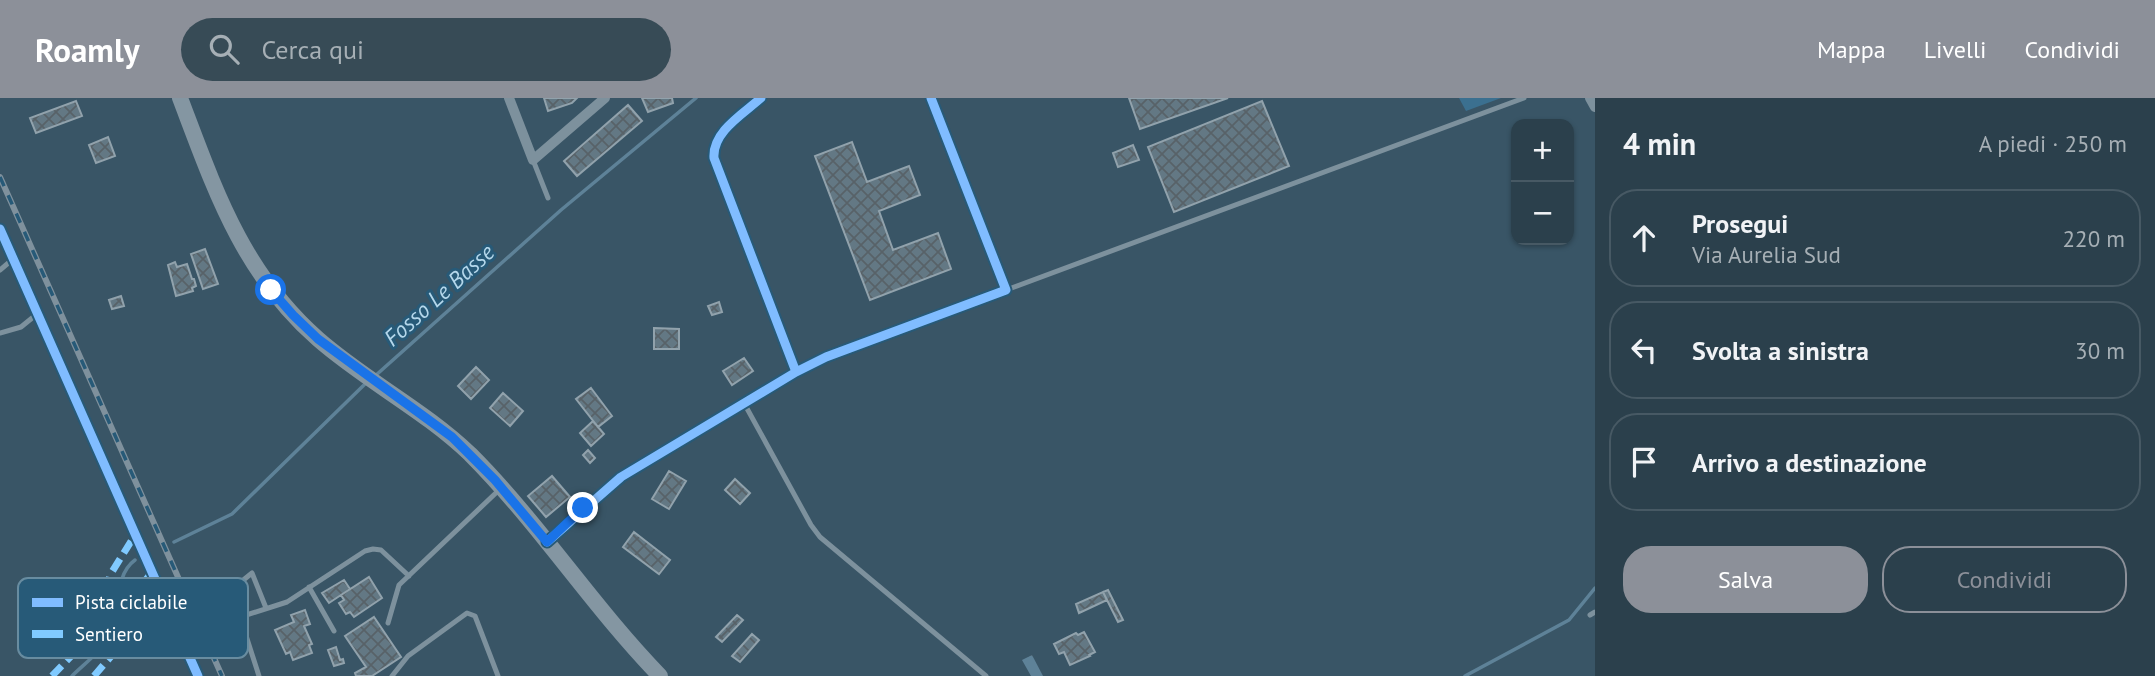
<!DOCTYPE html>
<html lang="it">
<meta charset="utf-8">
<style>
:root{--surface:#2b404c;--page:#374b56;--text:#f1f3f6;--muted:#a6afb5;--line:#475964;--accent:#8c9099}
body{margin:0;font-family:"PT Sans",sans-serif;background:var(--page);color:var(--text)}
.controls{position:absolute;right:21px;top:21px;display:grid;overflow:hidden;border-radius:14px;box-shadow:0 2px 5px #0004}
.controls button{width:63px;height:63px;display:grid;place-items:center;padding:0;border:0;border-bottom:2px solid var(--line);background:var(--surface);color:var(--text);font:35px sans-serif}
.stop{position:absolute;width:21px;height:21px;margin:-16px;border:5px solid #1a73e8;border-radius:50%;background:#fff}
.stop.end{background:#1a73e8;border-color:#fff;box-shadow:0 2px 7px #0008}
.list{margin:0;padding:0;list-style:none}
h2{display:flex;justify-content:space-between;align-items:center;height:91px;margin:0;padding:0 28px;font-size:30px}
h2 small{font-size:23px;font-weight:400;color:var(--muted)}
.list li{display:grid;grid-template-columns:46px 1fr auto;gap:21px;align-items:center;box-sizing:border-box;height:98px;margin:0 14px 14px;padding:0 14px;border:2px solid var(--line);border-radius:28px}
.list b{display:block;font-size:26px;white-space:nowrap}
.list p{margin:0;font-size:23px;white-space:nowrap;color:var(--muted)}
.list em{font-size:23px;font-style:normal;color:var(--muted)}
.actions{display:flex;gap:14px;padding:21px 28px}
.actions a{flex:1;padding:16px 0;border:2px solid var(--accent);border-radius:28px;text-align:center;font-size:24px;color:var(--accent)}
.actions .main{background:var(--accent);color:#fff}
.icon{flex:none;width:38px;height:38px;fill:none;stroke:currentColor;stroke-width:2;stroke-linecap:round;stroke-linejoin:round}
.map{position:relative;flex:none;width:1595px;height:578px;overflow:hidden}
header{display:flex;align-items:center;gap:42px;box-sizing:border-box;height:98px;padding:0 35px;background:var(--accent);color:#fff}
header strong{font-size:33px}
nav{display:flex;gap:38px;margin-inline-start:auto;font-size:24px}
.search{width:490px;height:63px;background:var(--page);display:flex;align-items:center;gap:18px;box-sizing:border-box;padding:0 24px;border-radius:38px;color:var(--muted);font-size:26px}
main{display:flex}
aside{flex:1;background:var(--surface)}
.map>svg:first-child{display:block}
</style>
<header>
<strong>Roamly</strong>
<div class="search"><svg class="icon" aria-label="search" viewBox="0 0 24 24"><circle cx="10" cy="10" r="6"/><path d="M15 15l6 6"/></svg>Cerca qui</div>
<nav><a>Mappa</a><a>Livelli</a><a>Condividi</a></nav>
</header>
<main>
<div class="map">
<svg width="1595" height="578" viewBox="0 0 1595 578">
<defs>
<pattern id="water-ripples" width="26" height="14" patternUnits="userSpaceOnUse" patternTransform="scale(1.75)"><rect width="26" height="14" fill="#5e8298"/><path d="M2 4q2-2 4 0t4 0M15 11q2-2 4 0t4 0" fill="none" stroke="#566a76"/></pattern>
<pattern id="building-cross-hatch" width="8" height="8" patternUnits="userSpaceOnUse" patternTransform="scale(1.75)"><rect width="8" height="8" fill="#637884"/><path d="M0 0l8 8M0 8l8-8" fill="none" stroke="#586268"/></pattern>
</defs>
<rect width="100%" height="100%" fill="#395566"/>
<path fill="#3b7090" d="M 1459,0 L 1501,0 L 1466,13 Z"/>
<path fill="url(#water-ripples)" d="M 1032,557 L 1043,578 L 1031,578 L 1022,562 Z"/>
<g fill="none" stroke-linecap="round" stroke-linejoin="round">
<path stroke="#5e8298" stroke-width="3.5" d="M 375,278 L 561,112 L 696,0
M 174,444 L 232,416 L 366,285
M 72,578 C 85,565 105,551 112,533 C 120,511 114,477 135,462
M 1465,578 L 1569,522 L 1595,490"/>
</g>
<path fill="url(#building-cross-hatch)" stroke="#91a2ac" stroke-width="2" d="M 544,0 L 577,0 L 572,5 L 548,13 Z
M 642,0 L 672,0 L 673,5 L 648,14 Z
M 1129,0 L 1228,0 L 1140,31 Z
M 76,3 L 82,18 L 36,35 L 30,20 Z
M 1262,3 L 1289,68 L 1174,114 L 1148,49 Z
M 628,7 L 642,23 L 577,78 L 564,63 Z
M 108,39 L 115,58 L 96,65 L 89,47 Z
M 852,44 L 867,84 L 909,68 L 920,97 L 879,113 L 893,152 L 938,135 L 951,171 L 870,202 L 815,58 Z
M 1133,47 L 1139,62 L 1118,69 L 1113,55 Z
M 205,151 L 218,186 L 203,191 L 191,156 Z
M 175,164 L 177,169 L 187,166 L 192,181 L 194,181 L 196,188 L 192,190 L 193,193 L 176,198 L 168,167 Z
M 121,198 L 124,208 L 112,211 L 109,202 Z
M 719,204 L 722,214 L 712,217 L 708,208 Z
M 654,230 L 679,231 L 679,251 L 654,251 Z
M 744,260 L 753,273 L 732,287 L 723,273 Z
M 476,269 L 489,282 L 471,301 L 458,288 Z
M 591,290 L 612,318 L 598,329 L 576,301 Z
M 503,295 L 523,313 L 510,328 L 490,310 Z
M 593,323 L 604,336 L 591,348 L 580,335 Z
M 588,352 L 595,360 L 590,365 L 583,357 Z
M 669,373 L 686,383 L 669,411 L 652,401 Z
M 552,378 L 570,399 L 546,419 L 528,398 Z
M 735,381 L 750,395 L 740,406 L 725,392 Z
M 634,434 L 670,462 L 659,476 L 623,449 Z
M 369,479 L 382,500 L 354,519 L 350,514 L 346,516 L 339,505 L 344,502 L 341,497 Z
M 344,482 L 350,491 L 329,505 L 322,495 Z
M 1108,492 L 1123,522 L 1118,524 L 1103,494 Z
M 1103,494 L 1107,502 L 1079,515 L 1076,506 Z
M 305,512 L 310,526 L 304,528 L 312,546 L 309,547 L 312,555 L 293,562 L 290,554 L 286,556 L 275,532 L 294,524 L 291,517 Z
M 737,517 L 743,522 L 722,544 L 716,539 Z
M 374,519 L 401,559 L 372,578 L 356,578 L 355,575 L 366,569 L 345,538 Z
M 1084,534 L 1095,554 L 1089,557 L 1090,558 L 1070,567 L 1064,554 L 1059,556 L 1054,546 L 1076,535 L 1078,537 Z
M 752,536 L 759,542 L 740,564 L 732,558 Z
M 336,549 L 340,562 L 343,561 L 344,565 L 334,568 L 328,552 Z"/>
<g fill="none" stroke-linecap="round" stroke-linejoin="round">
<path stroke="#7d919d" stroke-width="5" d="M 533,62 L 548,100
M 0,172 L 13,161
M 1006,192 L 1524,0
M 0,235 L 21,229 L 37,216
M 744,305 L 811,427 L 820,439 L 986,578
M 309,489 L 334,533
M 1590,517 L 1595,514
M 240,519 L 231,492 L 252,475 L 266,510
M 388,525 L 399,487 L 499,392
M 259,578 L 240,519 L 287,504 L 365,453 L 373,451 L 381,452 L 409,478
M 392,578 L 408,558 L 467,515 L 475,518 L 498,578"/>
<path stroke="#7d919d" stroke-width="10" d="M 509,0 L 533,62 L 605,0
M 761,0 C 743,16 712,34 714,60 L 796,274
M 1590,0 L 1595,9
M 0,131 L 198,578
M 547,444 L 621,379 L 796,274 L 826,259 L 1006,192 L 931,0"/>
<path stroke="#8496a2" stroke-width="16" d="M 180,0 C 215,92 242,174 318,241 C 366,283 424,312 470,356 C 539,425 592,508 660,578"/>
<defs>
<path id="rail" d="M 0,79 L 222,578"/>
</defs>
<use href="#rail" stroke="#7f919d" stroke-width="6"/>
<use href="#rail" stroke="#275a78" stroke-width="3.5" stroke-dasharray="10" stroke-linecap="butt"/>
<path stroke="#80caff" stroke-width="7" stroke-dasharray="14 7" stroke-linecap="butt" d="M 52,578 L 99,529 L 110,477 L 135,437
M 94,578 L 113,556 L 122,541 L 131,507 L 141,488 L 152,474"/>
<defs>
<path id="cycleway" d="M 761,0 C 743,16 712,34 714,60 L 796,274
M 0,131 L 198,578
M 547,444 L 621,379 L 796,274 L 826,259 L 1006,192 L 931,0"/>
</defs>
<use href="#cycleway" stroke="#275a78" stroke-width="13"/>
<use href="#cycleway" stroke="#80bcff" stroke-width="9"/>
</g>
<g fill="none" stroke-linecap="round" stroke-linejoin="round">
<path stroke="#1a73e8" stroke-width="9" d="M 271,192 L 293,217 L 318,241 L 452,339 L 495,382 L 547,444 L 583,410"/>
</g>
<g text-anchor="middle" stroke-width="6" stroke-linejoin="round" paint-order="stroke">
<g font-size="23" font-style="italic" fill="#b4d7eb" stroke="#275a78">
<text transform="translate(439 197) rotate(-42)" y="8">Fosso Le Basse</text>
</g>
</g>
<rect x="18" y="480" width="230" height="80" rx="10" fill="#275a78" stroke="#688ca0" stroke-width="2"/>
<rect x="32" y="500" width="31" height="9" fill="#80bcff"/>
<rect x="32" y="532" width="31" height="8" fill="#80caff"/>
<g font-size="19" fill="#fff">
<text x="75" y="511">Pista ciclabile</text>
<text x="75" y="543">Sentiero</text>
</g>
</svg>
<div class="controls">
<button>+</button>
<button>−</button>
</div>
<div class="stop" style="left:271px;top:192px"></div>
<div class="stop end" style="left:583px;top:410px"></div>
</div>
<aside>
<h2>4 min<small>A piedi · 250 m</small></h2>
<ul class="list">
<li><svg class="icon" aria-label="ahead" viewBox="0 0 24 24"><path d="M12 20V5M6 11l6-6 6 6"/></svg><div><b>Prosegui</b><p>Via Aurelia Sud</p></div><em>220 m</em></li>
<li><svg class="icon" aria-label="left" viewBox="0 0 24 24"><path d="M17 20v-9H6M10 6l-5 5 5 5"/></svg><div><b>Svolta a sinistra</b></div><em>30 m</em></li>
<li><svg class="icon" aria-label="arrive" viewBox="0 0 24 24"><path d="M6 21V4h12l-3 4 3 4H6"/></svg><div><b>Arrivo a destinazione</b></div></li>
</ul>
<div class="actions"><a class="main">Salva</a><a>Condividi</a></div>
</aside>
</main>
